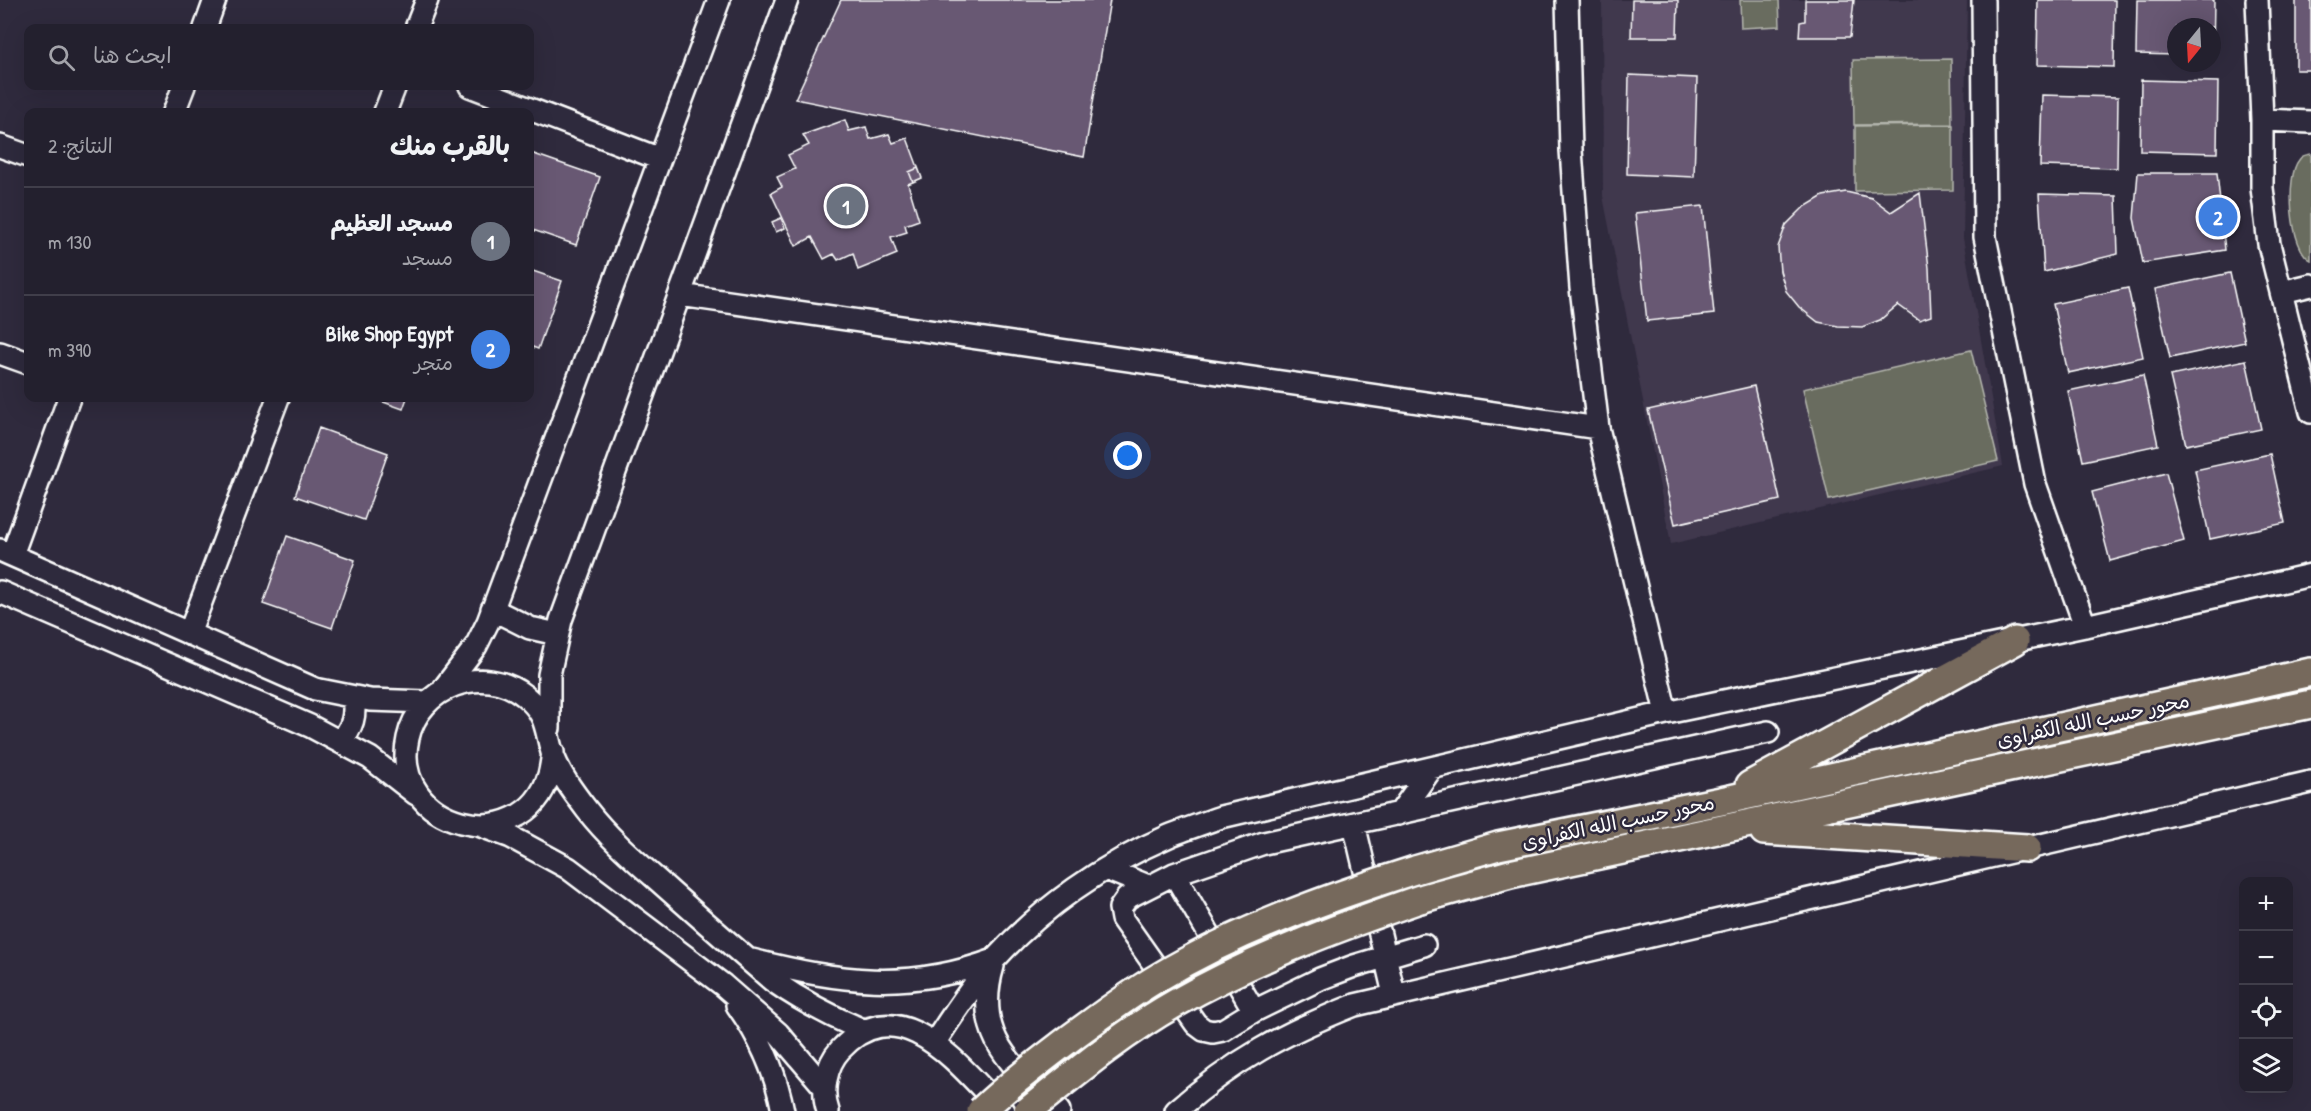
<!DOCTYPE html>
<html lang="ar">
<meta charset="utf-8">
<style>
:root{--surface:#23202e;--page:#2b2836;--text:#f1f3f6;--muted:#a3a3aa;--line:#403e4a;--accent:#ff9aa2}
body{margin:0;font-family:"Patrick Hand","Playpen Sans Arabic",sans-serif;background:var(--page);color:var(--text);direction:rtl}
.controls{position:absolute;right:18px;bottom:18px;display:grid;overflow:hidden;border-radius:12px;box-shadow:0 6px 24px #0002}
.controls button{width:54px;height:54px;display:grid;place-items:center;padding:0;border:0;border-bottom:2px solid var(--line);background:var(--surface);color:var(--text);font:30px sans-serif}
.compass{position:absolute;left:2167px;top:18px;width:54px;height:54px;border-radius:50%;background:var(--surface);box-shadow:0 6px 24px #0002;rotate:198deg}
.you{position:absolute;left:1128px;top:456px;width:21px;height:21px;margin:-15px;border:4px solid #fff;border-radius:50%;background:#1a73e8;box-shadow:0 0 0 9px #1a73e833}
.badge{display:grid;place-items:center;width:39px;height:39px;border-radius:50%;background:var(--accent);color:#fff;font-size:20px;font-weight:700}
.pin{position:absolute;translate:-50% -50%;border:3px solid #fff;box-shadow:0 2px 6px #0006}
.list{margin:0;padding:0;list-style:none}
h2{display:flex;justify-content:space-between;align-items:center;height:78px;margin:0;padding:0 24px;font-size:26px}
h2 small{font-size:20px;font-weight:400;color:var(--muted)}
.list li{display:grid;grid-template-columns:39px 1fr auto;gap:18px;align-items:center;box-sizing:border-box;height:108px;padding:0 24px;border-top:2px solid var(--line)}
.list b{display:block;font-size:22px;white-space:nowrap}
.list p{margin:0;font-size:20px;white-space:nowrap;color:var(--muted)}
.list em{font-size:20px;font-style:normal;color:var(--muted)}
.icon{flex:none;width:33px;height:33px;fill:none;stroke:currentColor;stroke-width:2;stroke-linecap:round;stroke-linejoin:round}
.map{position:relative;flex:none;width:2311px;height:1111px;overflow:hidden;direction:ltr}
.search{position:absolute;background:var(--surface);box-shadow:0 6px 24px #0002;left:24px;top:24px;width:510px;height:66px;display:flex;align-items:center;gap:15px;box-sizing:border-box;padding:0 21px;border-radius:12px;color:var(--muted);font-size:22px}
.panel{position:absolute;background:var(--surface);box-shadow:0 6px 24px #0002;left:24px;top:108px;width:510px;height:294px;border-radius:12px;direction:rtl}
.map>svg:first-child{display:block}
</style>
<div class="map">
<svg width="2311" height="1111" viewBox="0 0 2311 1111">
<rect width="100%" height="100%" fill="#2f2a3d"/>
<filter id="ink" filterUnits="userSpaceOnUse"><feTurbulence type="fractalNoise" baseFrequency=".0167" numOctaves="2"/><feDisplacementMap in="SourceGraphic" scale="12" xChannelSelector="R" yChannelSelector="G"/><feConvolveMatrix kernelMatrix="1 2 1 2 8 2 1 2 1" color-interpolation-filters="sRGB"/></filter>
<g filter="url(#ink)">
<path fill="#40384d" d="M 1602,0 L 1967,0 L 1963,238 L 2003,466 L 1671,544 L 1603,196 Z"/>
<path fill="#696c5e" stroke="#b4b6ae" stroke-width="1.5" d="M 1740,0 L 1779,0 L 1780,26 L 1741,28 Z
M 1951,59 L 1952,124 L 1854,125 L 1853,60 Z
M 1953,125 L 1953,190 L 1855,191 L 1855,126 Z
M 2311,154 L 2311,260 C 2290,251 2285,176 2299,160 C 2302,155 2306,155 2311,154 Z
M 1971,350 L 1998,461 L 1829,500 L 1803,389 Z"/>
<path fill="#685873" stroke="#fff" stroke-width="1.5" d="M 841,0 L 1110,0 L 1084,157 L 795,99 Z
M 1632,0 L 1678,0 L 1677,37 L 1631,37 Z
M 1805,0 L 1854,0 L 1850,37 L 1799,37 L 1800,22 L 1805,21 Z
M 2038,0 L 2115,0 L 2114,67 L 2037,65 Z
M 2137,0 L 2214,0 L 2213,56 L 2212,27 L 2176,27 L 2176,55 L 2136,54 Z
M 2296,0 L 2311,0 L 2311,70 L 2296,70 Z
M 1629,75 L 1697,78 L 1694,177 L 1627,174 Z
M 2141,80 L 2218,82 L 2217,153 L 2140,151 Z
M 2042,95 L 2118,97 L 2117,168 L 2040,166 Z
M 845,120 L 849,131 L 866,127 L 870,139 L 889,134 L 893,143 L 907,138 L 922,178 L 908,184 L 919,220 L 905,225 L 907,232 L 891,237 L 897,254 L 858,270 L 853,253 L 838,260 L 834,254 L 824,259 L 812,237 L 796,246 L 771,193 L 782,187 L 777,177 L 795,169 L 788,155 L 809,145 L 803,135 Z
M 531,153 L 600,177 L 576,245 L 530,229 Z
M 918,168 L 922,178 L 913,182 L 909,172 Z
M 2138,173 L 2217,173 L 2225,250 L 2143,263 L 2134,218 Z
M 1846,192 L 1872,198 L 1891,212 L 1920,193 L 1929,268 L 1931,316 L 1919,320 L 1898,305 L 1880,320 L 1862,327 L 1838,326 L 1818,322 L 1799,307 L 1786,291 L 1780,271 L 1778,247 L 1786,225 L 1803,208 L 1823,196 Z
M 2039,194 L 2116,196 L 2118,254 L 2044,272 Z
M 1703,206 L 1714,314 L 1647,321 L 1635,213 Z
M 781,218 L 785,228 L 776,232 L 772,222 Z
M 530,270 L 562,281 L 538,349 L 530,346 Z
M 2230,273 L 2245,342 L 2170,358 L 2155,289 Z
M 2128,288 L 2143,357 L 2068,373 L 2053,304 Z
M 2246,360 L 2261,429 L 2186,445 L 2170,376 Z
M 2143,375 L 2158,445 L 2083,461 L 2068,391 Z
M 1754,386 L 1780,500 L 1675,524 L 1648,410 Z
M 372,398 L 407,398 L 403,409 Z
M 319,428 L 388,453 L 364,520 L 295,496 Z
M 2270,454 L 2285,523 L 2210,539 L 2195,470 Z
M 2166,473 L 2184,541 L 2110,561 L 2092,492 Z
M 287,536 L 355,560 L 332,628 L 263,604 Z"/>
<g fill="none" stroke-linecap="round" stroke-linejoin="round">
<defs>
<path id="minor" d="M 1567,0 L 1571,150 L 1581,288 L 1598,428 L 1666,713
M 1983,0 L 1985,237 L 2035,484 L 2085,626
M 2257,0 L 2262,120 L 2262,188 L 2269,244 L 2311,412
M 205,28 L 215,0
M 416,28 L 427,0
M 470,86 L 660,159
M 174,112 L 184,86
M 385,112 L 395,86
M 2262,120 L 2311,122
M 0,146 L 28,156
M 2282,292 L 2311,285
M 680,295 L 1598,428
M 0,353 L 28,363
M 0,550 L 315,689 L 370,700 L 427,702
M 12,555 L 69,398
M 0,592 L 310,726 L 370,758 L 416,794
M 492,609 L 530,628 L 557,634
M 189,634 L 278,398
M 444,688 L 476,646 L 488,622 L 719,0
M 549,728 L 549,675 L 561,620 L 787,0
M 340,741 C 353,728 356,715 353,697
M 553,752 C 552,759 551,768 549,775 C 523,861 388,827 408,738 C 419,687 483,662 525,696 C 547,714 545,728 552,752 C 558,772 574,793 587,810 C 611,841 642,866 671,892 C 705,922 739,952 773,981 C 803,1002 832,1017 865,1031
M 1399,814 L 1431,769
M 1354,824 L 1394,994
M 481,826 L 511,837 L 568,868 L 723,985 L 778,1033 L 825,1088
M 1106,869 L 1148,886
M 1174,874 L 1254,1011
M 1424,945 L 1354,966 L 1320,979 L 1254,1011 L 1223,1030 L 1213,1032 L 1204,1030 L 1196,1024 L 1122,919 L 1120,908 L 1127,898 L 1174,874 L 1264,843 L 1768,732
M 752,960 C 841,982 906,992 994,960
M 993,966 C 972,1038 1013,1065 1059,1111
M 737,1005 C 759,1036 776,1073 783,1111
M 935,1042 C 953,1014 972,986 994,960 C 1042,907 1104,864 1169,836 C 1186,829 1204,823 1221,817 L 1666,713 L 2085,626 L 2311,575
M 828,1111 C 821,1092 826,1065 840,1050 C 901,984 961,1069 1004,1111
M 1176,1111 C 1234,1060 1284,1033 1355,1005 L 2311,782"/>
<path id="major" d="M 1750,785 L 2015,641
M 1764,831 L 2027,848
M 1415,870 L 1498,846 L 1721,801 L 2311,672
M 1420,899 L 1510,874 L 2311,704"/>
</defs>
<use href="#minor" stroke="#fff" stroke-width="26"/>
<use href="#major" stroke="#fff" stroke-width="32"/>
<use href="#minor" stroke="#2f2a3d" stroke-width="21"/>
<use href="#major" stroke="#76695c" stroke-width="27"/>
<defs>
<path id="major-bridge" d="M 981,1111 C 1008,1085 1039,1062 1069,1039 C 1098,1018 1128,995 1159,977 C 1238,930 1327,898 1415,870
M 1028,1111 C 1075,1073 1123,1033 1176,1003 C 1253,959 1336,928 1420,899"/>
</defs>
<use href="#major-bridge" stroke="#fff" stroke-width="32" stroke-linecap="butt"/>
<use href="#major-bridge" stroke="#76695c" stroke-width="27"/>
</g>
</g>
<g text-anchor="middle" stroke-width="5" stroke-linejoin="round" paint-order="stroke">
<g font-size="20" fill="#fff" stroke="#2f2a3d">
<text transform="translate(2093 720) rotate(-12)" y="7">محور حسب الله الكفراوى</text>
<text transform="translate(1618 822) rotate(-12)" y="7">محور حسب الله الكفراوى</text>
</g>
</g>
</svg>
<div class="controls">
<button>+</button>
<button>−</button>
<button><svg class="icon" aria-label="locate" viewBox="0 0 24 24"><circle cx="12" cy="12" r="6"/><path d="M12 2v4M12 18v4M2 12h4M18 12h4"/></svg></button>
<button><svg class="icon" aria-label="layers" viewBox="0 0 24 24"><path d="M12 4l9 5-9 5-9-5zM3 14l9 5 9-5"/></svg></button>
</div>
<svg class="compass" viewBox="-18 -18 36 36"><path d="M0-13l5 13h-10z" fill="#e53935"/><path d="M0 13l5-13h-10z" fill="#a3a3aa"/></svg>
<div class="you"></div>
<div class="pin badge" style="left:846px;top:206px;background:#6b7280">1</div>
<div class="pin badge" style="left:2218px;top:217px;background:#3f7fe0">2</div>
<div class="search"><svg class="icon" aria-label="search" viewBox="0 0 24 24"><circle cx="10" cy="10" r="6"/><path d="M15 15l6 6"/></svg>ابحث هنا</div>
<section class="panel">
<h2>بالقرب منك<small>النتائج: 2</small></h2>
<ul class="list">
<li><span class="badge" style="background:#6b7280">1</span><div><b>مسجد العظيم</b><p>مسجد</p></div><em>130 m</em></li>
<li><span class="badge" style="background:#3f7fe0">2</span><div><b>Bike Shop Egypt</b><p>متجر</p></div><em>390 m</em></li>
</ul>
</section>
</div>
